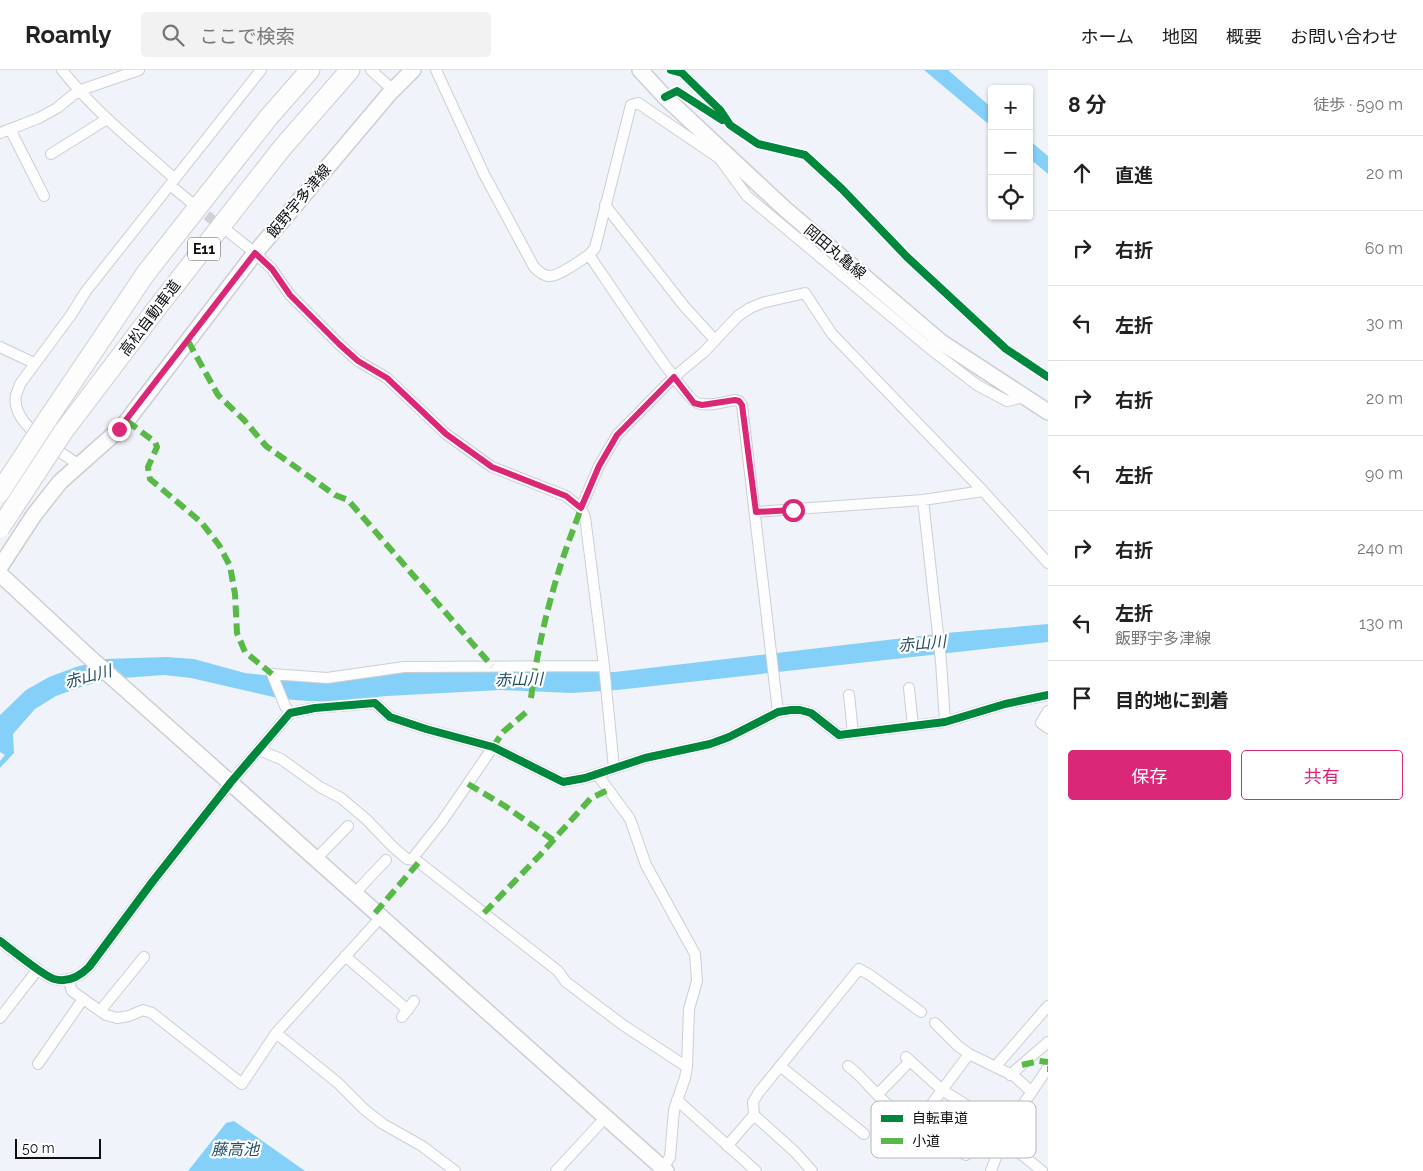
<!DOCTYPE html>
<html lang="ja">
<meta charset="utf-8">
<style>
:root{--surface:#fff;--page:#f2f2f2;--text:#222;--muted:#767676;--line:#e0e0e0;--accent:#db2777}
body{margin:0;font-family:Raleway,"Noto Sans JP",sans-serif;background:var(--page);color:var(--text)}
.controls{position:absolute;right:15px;top:15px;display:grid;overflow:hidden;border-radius:5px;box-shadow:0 1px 4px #0004}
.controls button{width:45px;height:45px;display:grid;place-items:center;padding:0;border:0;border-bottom:1px solid var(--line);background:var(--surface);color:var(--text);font:25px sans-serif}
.scale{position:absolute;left:15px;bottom:12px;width:86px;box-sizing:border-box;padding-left:5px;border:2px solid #0d0f13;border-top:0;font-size:14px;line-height:18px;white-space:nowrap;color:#0d0f13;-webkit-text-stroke:4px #fff;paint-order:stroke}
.stop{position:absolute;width:15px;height:15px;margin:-11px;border:4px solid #db2777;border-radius:50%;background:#fff}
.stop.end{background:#db2777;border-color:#fff;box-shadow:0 1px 5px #0008}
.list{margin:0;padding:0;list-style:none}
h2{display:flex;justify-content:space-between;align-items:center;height:65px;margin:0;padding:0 20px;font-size:21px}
h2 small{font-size:16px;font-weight:400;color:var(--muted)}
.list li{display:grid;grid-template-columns:32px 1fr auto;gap:15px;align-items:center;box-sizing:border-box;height:75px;padding:0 20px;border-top:1px solid var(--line)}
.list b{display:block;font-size:19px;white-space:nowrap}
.list p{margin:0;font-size:16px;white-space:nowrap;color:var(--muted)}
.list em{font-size:16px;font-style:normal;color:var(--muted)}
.actions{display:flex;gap:10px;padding:15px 20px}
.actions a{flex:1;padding:11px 0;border:1px solid var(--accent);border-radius:5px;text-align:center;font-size:18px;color:var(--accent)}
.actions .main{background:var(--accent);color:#fff}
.icon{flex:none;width:28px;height:28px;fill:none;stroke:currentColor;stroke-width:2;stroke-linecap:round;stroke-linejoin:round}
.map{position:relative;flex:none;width:1048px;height:1101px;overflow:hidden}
header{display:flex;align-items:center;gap:30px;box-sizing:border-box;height:70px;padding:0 25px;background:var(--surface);border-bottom:1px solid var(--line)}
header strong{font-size:24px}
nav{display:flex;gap:28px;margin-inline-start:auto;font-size:18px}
.search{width:350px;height:45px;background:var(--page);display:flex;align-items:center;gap:12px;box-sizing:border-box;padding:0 18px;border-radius:5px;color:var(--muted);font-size:19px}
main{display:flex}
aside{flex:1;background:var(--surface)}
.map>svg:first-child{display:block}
</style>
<header>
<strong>Roamly</strong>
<div class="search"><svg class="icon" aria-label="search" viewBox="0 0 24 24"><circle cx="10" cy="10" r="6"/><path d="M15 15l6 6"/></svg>ここで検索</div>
<nav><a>ホーム</a><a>地図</a><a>概要</a><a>お問い合わせ</a></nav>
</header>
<main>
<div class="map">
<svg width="1048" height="1101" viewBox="0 0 1048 1101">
<rect width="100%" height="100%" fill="#f0f4fa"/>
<path fill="#84d0f9" d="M 924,0 L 948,0 L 992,38 L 992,57 Z
M 1029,70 L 1048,86 L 1048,104 L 1029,88 Z
M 1048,554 L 1048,572 L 617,620 L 572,623 L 500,620 L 387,626 L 334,631 L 309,631 L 282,629 L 191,608 L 164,605 L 109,609 L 81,617 L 56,626 L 35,639 L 13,664 L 14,683 L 0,698 L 0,691 L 5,685 L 0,682 L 0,645 L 26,620 L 49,607 L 76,597 L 105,589 L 167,587 L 194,589 L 245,603 L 312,610 L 387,603 L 501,599 L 615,602 L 946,563 Z
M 234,1051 L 305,1101 L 188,1101 L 226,1053 Z"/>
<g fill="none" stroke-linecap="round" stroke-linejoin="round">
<path stroke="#ced2d7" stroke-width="10" stroke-dasharray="10 5" stroke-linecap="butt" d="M 195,136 L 223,158"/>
<defs>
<path id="street" d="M 62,0 C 94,41 136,74 175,109
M 371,0 L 393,20
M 436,0 L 484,104 L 534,197 C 538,201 542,205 548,206 C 559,207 579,191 589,185 C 603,205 684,328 697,333 C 707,337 724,332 735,330 L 739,331 L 742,335 L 778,642
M 10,59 L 44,126
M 0,63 L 39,48 L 57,38 L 78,21 L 139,0
M 51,84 L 107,49
M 719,88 L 747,126 L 929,278 L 977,315 L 1007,331 L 1025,327
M 170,115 L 193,134
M 605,135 L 684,236 L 715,270
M 230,163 L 255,183 L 272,199 L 290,225 L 339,274 L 358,291 L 387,308 L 446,364 L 492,397 L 566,426 L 581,438 L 585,447 L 604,596 L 614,698
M 589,185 L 595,178 L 631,35 L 638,33 L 719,88 L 723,85
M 0,277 L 34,293
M 79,395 C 59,380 10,355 16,325 C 17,322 19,318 20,314 L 71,245 L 86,221 L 261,0
M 923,430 L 941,591 L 945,652
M 581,438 L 599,396 L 617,365 L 674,307 L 704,282 L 738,246 L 750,238 L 762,233 L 805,223 L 832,264 L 983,421 L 1048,493
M 755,442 L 923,430 L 983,421
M 909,618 L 913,656
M 849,625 L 853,663
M 1048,641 L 1041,653 L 1048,658
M 290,643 L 285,636 L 272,604 L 327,608 L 404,597 L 604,596
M 259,680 L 281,689 L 320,717 L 341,728 L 366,749 L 393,777 L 407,789 L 416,790 L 558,901 L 566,912 L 623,955 L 687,997
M 597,704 L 630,749 L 646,795 L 695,884 L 697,911 L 689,939 L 687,997 L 685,1008 L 674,1040 L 670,1087 L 663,1098
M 316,789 L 348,756
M 412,789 L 443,750 L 493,677
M 354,824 L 386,790
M 0,871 C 11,879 43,906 54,909 C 68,913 80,906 89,897 L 153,811 L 231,712 L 290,643 L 315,638 L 375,633 L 390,647 L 426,659 L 493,677 L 563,712 L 585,708 L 645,688 L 710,674 L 729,667 L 778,642 L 791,640 L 800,640 L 811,643 L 839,665 L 945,652 L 1005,634 L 1048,625
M 345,886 L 408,940
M 68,909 L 72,921 L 106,945 L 117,948 L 129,946 L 143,940 L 152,943 L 242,1014 L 276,963 L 381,847
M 100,941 L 144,887
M 402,947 L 414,931
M 0,948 L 38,899
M 935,953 L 958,976 L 969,984 L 1014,1006 L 1032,1022
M 276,963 L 338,1013 L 365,1040 L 383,1054 L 422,1076 L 455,1101
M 906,987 L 942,1020 L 986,1047 L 984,1054 L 1042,1101
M 38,994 L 83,929
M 780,996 L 864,1064
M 848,996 C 863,1007 873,1022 887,1034 C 910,1055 940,1069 966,1085 L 984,1054
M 995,997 L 1048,936
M 1010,1005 L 1048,972
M 878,1024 L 910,991
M 677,1030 L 756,1101
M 916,1055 L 969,984
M 727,1076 L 754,1045
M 556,1101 L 606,1047
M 812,1101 L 795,1082 L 754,1045 L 753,1032 L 759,1022 L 859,899 L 870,905 L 921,942
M 991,1101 L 1006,1060 L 1047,999"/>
<path id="secondary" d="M 640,0 L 665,27 L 785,139 L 941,272 L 1048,342
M 0,497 L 34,445 L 60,412 L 123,356 L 255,183 L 389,24 L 413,0
M 0,504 L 87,585 L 666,1101"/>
<path id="highway" d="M 47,350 L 146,203 L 268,48 L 310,0
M 63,362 L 160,234 L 282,78 L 350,0"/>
</defs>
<use href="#street" stroke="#cbced3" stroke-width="12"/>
<use href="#secondary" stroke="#cbced3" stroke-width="18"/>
<use href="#highway" stroke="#cbced3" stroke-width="21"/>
<use href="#street" stroke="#fdfdfe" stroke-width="10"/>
<use href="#secondary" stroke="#fdfdfe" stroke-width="15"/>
<use href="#highway" stroke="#fdfdfe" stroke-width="19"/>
<defs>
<path id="highway-bridge" d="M 0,422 L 47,350
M 0,458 L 63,362"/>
</defs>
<use href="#highway-bridge" stroke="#cbced3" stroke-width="21" stroke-linecap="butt"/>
<use href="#highway-bridge" stroke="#fdfdfe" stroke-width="19"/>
<path stroke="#58b947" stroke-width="6" stroke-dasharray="12 6" stroke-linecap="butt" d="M 188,271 L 218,325 L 244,350 L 266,376 L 335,425 L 348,430 L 492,596
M 127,351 L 155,372 L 157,377 L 148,397 L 150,409 L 201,452 L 219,475 L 230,496 L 235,524 L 237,563 L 245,582 L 272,604
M 531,628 C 537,579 549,529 565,482 C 570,467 576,453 581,438
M 493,677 L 503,662 L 530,639
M 468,714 L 505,736 L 553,770
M 375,843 L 419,792
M 484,843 L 540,785 L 591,728 L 608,720
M 1022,995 L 1039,991 L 1048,992
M 1047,999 L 1048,999"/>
<defs>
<path id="cycleway" d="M 671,0 L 682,3 L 720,40 L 730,55 L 758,74 L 805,85 L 842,119 L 907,187 L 1006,279 L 1048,307
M 665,27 L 677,21 L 722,50
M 0,871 C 11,879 43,906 54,909 C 68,913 80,906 89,897 L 153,811 L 231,712 L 290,643 L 315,638 L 375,633 L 390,647 L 426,659 L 493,677 L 563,712 L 585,708 L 645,688 L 710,674 L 729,667 L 778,642 L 791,640 L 800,640 L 811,643 L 839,665 L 945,652 L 1005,634 L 1048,625"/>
</defs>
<use href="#cycleway" stroke="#fff" stroke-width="11"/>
<use href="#cycleway" stroke="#00873e" stroke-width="8"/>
</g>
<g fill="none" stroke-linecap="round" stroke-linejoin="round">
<path stroke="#db2777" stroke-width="6" d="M 119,359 L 255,183 L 272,199 L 290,225 L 339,274 L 358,291 L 387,308 L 446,364 L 492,397 L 566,426 L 581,438 L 599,396 L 617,365 L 674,307 L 694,333 L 702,335 L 735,330 L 739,331 L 742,335 L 756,442 L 793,440"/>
</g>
<g text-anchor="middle" stroke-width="4.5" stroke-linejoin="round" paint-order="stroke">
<rect fill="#fff" stroke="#56575a" stroke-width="1" x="188" y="167.5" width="32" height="23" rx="4"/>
<g font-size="14" font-weight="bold" fill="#0d0f13">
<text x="204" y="184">E11</text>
</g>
<g font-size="15" fill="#0d0f13" stroke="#fff">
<text transform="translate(299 131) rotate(-50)" y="5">飯野宇多津線</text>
<text transform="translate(835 182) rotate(40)" y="5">岡田丸亀線</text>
<text transform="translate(150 248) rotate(-53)" y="5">高松自動車道</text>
</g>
<g font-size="16" font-style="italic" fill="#234f67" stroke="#fff">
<text transform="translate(922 573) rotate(-5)" y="6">赤山川</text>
<text transform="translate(88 606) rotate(-15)" y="6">赤山川</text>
<text transform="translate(519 609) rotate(-1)" y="6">赤山川</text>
<text x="235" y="1085">藤高池</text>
</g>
</g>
<rect x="871" y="1031" width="165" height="57" rx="8" fill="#fff" stroke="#b6b7b8" stroke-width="1"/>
<rect x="881" y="1045" width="22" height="7" fill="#00873e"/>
<rect x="881" y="1068" width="22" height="6" fill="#58b947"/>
<g font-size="14" fill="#0d0f13">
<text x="912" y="1053">自転車道</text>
<text x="912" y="1076">小道</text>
</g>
</svg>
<div class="controls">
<button>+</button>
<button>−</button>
<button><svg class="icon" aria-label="locate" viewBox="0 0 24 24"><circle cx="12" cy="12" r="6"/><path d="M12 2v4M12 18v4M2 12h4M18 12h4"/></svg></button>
</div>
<div class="scale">50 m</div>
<div class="stop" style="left:793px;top:440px"></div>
<div class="stop end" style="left:119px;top:359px"></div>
</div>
<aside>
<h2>8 分<small>徒歩 · 590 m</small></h2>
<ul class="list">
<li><svg class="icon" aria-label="ahead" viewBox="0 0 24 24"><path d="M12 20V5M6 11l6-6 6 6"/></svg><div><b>直進</b></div><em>20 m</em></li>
<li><svg class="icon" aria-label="right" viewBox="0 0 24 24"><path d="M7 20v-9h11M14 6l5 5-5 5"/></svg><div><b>右折</b></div><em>60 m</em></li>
<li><svg class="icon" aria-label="left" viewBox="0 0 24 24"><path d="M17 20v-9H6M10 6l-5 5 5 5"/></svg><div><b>左折</b></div><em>30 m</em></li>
<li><svg class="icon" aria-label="right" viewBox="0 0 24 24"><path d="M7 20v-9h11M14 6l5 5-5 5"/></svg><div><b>右折</b></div><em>20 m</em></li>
<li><svg class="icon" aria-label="left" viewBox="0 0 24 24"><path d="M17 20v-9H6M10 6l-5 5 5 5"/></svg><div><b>左折</b></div><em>90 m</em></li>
<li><svg class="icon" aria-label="right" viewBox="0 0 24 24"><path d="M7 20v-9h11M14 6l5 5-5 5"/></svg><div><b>右折</b></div><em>240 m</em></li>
<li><svg class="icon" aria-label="left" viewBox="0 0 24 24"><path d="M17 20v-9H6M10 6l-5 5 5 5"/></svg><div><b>左折</b><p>飯野宇多津線</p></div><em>130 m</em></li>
<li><svg class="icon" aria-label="arrive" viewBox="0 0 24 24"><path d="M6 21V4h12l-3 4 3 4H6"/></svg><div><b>目的地に到着</b></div></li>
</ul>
<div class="actions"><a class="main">保存</a><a>共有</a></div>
</aside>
</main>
